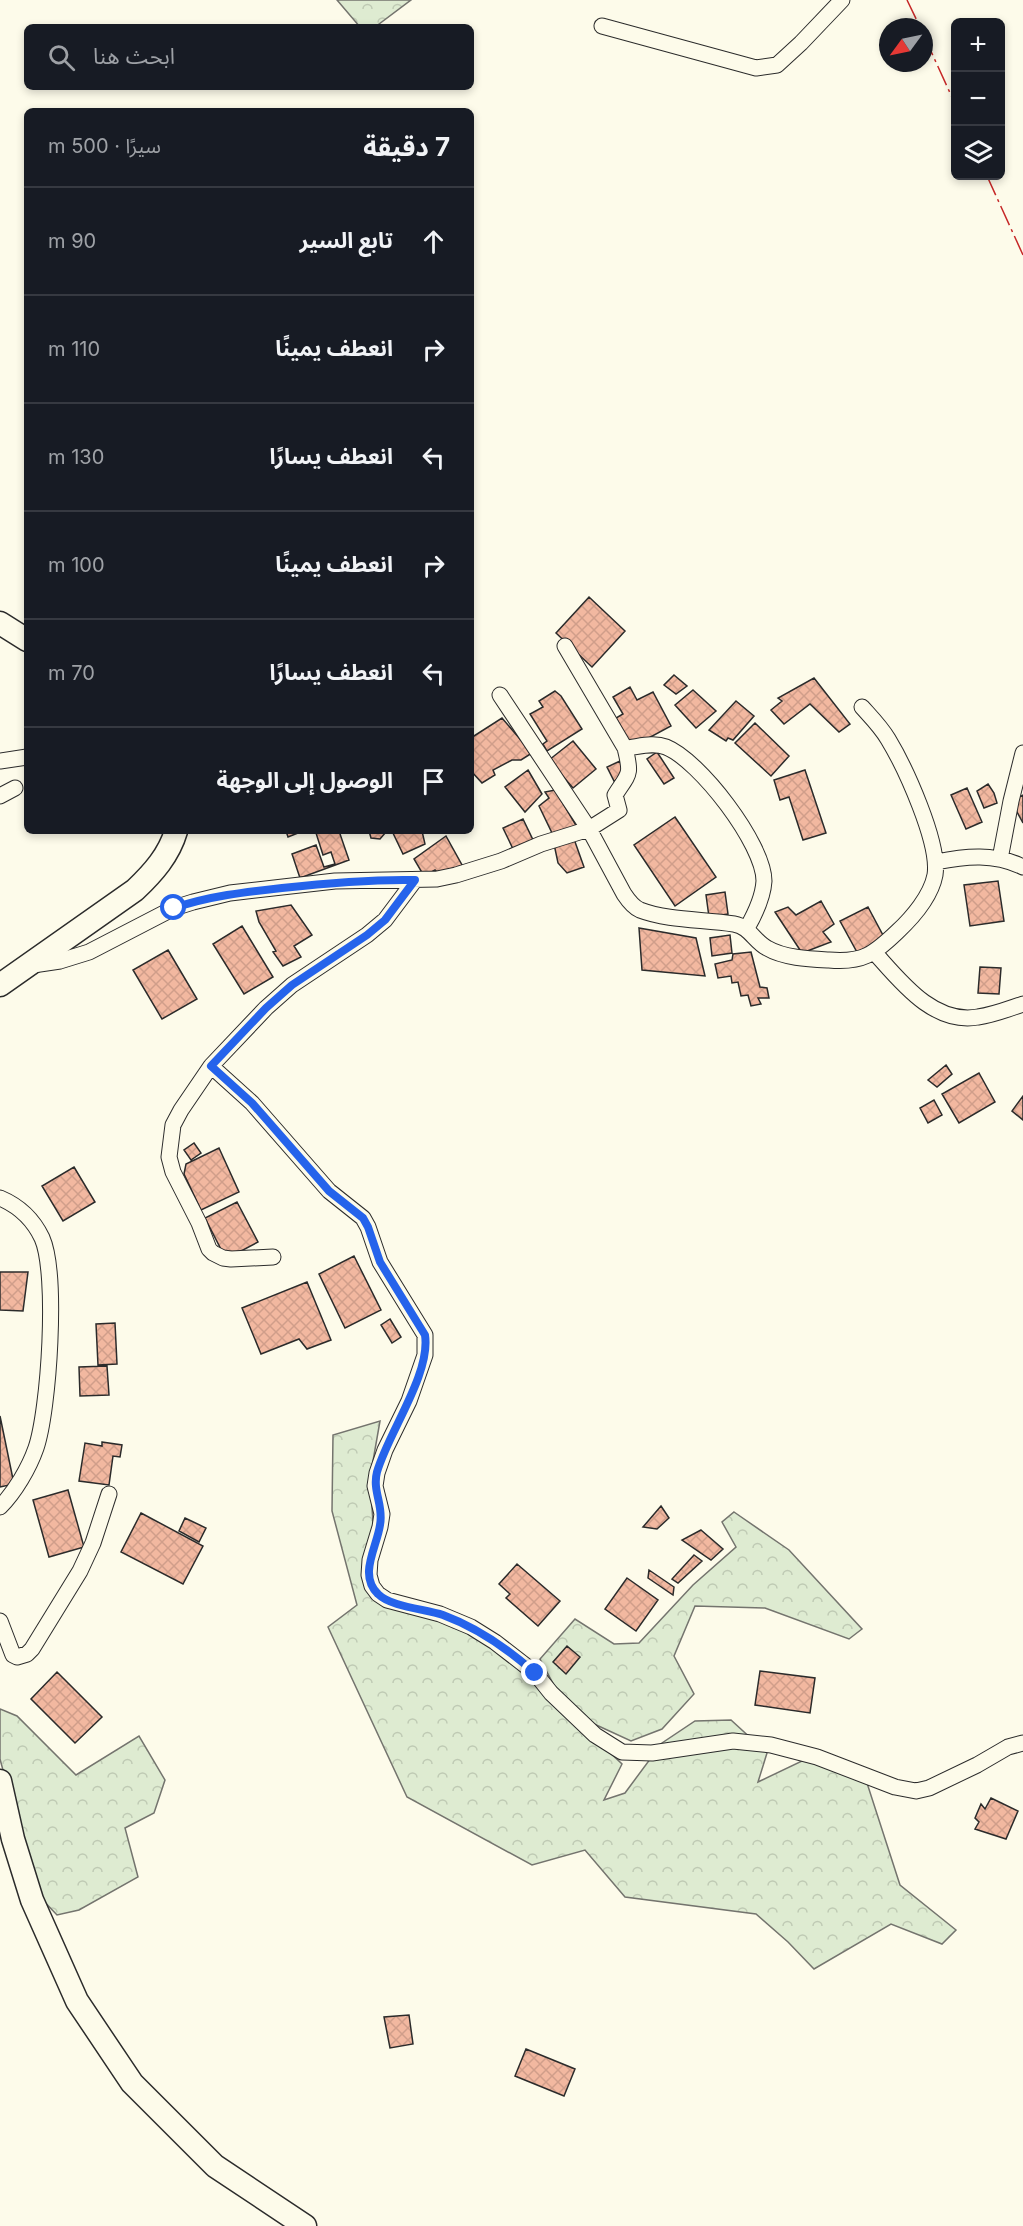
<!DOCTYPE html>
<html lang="ar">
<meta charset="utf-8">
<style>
:root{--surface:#171b24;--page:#20242c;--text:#f1f3f6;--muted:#9ea1a6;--line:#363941}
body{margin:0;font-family:Inter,"Noto Sans Arabic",sans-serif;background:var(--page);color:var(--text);direction:rtl}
.controls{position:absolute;right:18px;top:18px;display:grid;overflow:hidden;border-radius:9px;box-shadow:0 3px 9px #0003}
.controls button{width:54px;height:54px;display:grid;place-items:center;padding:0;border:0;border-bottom:2px solid var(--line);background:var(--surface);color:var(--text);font:30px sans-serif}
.compass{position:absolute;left:879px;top:18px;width:54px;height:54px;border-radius:50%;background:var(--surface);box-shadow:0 3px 9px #0003;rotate:237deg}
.stop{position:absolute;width:18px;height:18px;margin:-14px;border:4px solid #2563eb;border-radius:50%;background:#fff}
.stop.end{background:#2563eb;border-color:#fff;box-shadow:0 2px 6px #0008}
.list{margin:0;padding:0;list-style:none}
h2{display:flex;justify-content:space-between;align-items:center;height:78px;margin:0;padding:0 24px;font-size:26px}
h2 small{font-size:20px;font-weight:400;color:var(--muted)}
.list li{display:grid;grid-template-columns:39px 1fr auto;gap:18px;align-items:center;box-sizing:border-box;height:108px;padding:0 24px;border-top:2px solid var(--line)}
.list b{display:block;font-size:22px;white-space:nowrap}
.list em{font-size:20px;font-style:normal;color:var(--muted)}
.icon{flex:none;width:33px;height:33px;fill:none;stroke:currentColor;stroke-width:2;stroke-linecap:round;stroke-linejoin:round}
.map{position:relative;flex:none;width:1023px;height:2226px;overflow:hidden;direction:ltr}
.search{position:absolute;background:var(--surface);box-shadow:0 3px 9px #0003;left:24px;top:24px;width:450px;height:66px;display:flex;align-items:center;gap:15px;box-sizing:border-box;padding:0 21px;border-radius:9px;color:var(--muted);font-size:22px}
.panel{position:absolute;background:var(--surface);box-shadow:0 3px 9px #0003;left:24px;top:108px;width:450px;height:726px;border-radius:9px;direction:rtl}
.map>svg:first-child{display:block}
</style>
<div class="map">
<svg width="1023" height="2226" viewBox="0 0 1023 2226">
<defs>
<pattern id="forest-crowns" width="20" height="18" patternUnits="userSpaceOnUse" patternTransform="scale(1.5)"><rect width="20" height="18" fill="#deebd1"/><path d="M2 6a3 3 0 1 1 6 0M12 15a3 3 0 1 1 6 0" fill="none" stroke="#bfcab4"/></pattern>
<pattern id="building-cross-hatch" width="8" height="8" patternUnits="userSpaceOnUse" patternTransform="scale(1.5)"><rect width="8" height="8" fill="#f2b8a0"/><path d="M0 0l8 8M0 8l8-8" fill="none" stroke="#d09e8a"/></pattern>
</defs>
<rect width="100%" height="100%" fill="#fdfbea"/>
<path fill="url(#forest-crowns)" stroke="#74746e" stroke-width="1.5" d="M 337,0 L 411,0 L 375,27 L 360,27 Z
M 380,1421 L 370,1478 L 374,1537 L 369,1585 L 494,1644 L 622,1764 L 604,1800 L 625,1793 L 662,1743 L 695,1721 L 731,1720 L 767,1753 L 758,1782 L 806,1759 L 867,1783 L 900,1885 L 956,1930 L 942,1944 L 891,1924 L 814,1969 L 788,1942 L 756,1914 L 625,1897 L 585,1850 L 532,1865 L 407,1797 L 328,1627 L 357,1605 L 332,1511 L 333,1435 Z
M 734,1512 L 789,1550 L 862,1629 L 849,1639 L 765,1608 L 695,1606 L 674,1656 L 694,1694 L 662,1729 L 631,1741 L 592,1723 L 555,1687 L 540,1659 L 575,1619 L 614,1644 L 639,1643 L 693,1585 L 736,1547 L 722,1522 Z
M 0,1709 L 17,1716 L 76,1775 L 139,1736 L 165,1780 L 154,1813 L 125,1828 L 138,1877 L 79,1910 L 57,1915 L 39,1896 L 7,1785 L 0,1759 Z"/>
<path fill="url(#building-cross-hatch)" stroke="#2b2b2b" stroke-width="1.5" d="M 589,597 L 625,631 L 592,667 L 556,633 Z
M 674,675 L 687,686 L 676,694 L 664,685 Z
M 814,678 L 850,724 L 839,732 L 810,704 L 784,724 L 771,710 L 782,701 L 778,698 Z
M 630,687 L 637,700 L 653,692 L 671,726 L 632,747 L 616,718 L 623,714 L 613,697 Z
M 693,690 L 716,711 L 696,728 L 675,705 Z
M 555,691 L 561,696 L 582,729 L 547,751 L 543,744 L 547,741 L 530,714 L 543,707 L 539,701 Z
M 736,701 L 754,716 L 733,740 L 728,738 L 726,741 L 709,730 Z
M 502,718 L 532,753 L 521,760 L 512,760 L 493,770 L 495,775 L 482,783 L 471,771 L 471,734 L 474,736 Z
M 755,723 L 789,756 L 771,776 L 735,743 Z
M 573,741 L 596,769 L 573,788 L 549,760 Z
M 657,752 L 674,778 L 664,784 L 647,759 Z
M 620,761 L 626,776 L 614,781 L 607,767 Z
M 528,770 L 542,794 L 525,812 L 505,787 Z
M 805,770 L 826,833 L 803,840 L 789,797 L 780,800 L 774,780 Z
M 988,784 L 994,793 L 997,803 L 984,808 L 977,791 Z
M 967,788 L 982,822 L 966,829 L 951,795 Z
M 555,790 L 577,827 L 553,835 L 539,806 L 549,798 L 545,792 Z
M 1023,795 L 1023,823 L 1011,801 Z
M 675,817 L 716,877 L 675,906 L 634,845 Z
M 523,819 L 534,842 L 514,851 L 503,828 Z
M 286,831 L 303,831 L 288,837 Z
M 321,831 L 339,831 L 349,860 L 300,878 L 292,854 L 316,845 L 324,867 L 335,864 L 331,852 L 323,855 L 316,833 Z
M 369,831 L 386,831 L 386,832 L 380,839 L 371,838 Z
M 392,831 L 422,831 L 425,844 L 403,854 Z
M 446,836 L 462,865 L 440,875 L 435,870 L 424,876 L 414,859 Z
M 574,839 L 584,867 L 567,873 L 558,863 L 554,844 Z
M 998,881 L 1004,921 L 970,926 L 964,885 Z
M 725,892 L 728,914 L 709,917 L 706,895 Z
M 821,901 L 834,924 L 823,932 L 831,942 L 802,953 L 775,912 L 788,907 L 796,915 Z
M 291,905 L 312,935 L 294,946 L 301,957 L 283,966 L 273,952 L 276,951 L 259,922 L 256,911 Z
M 868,907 L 885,939 L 858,954 L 840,921 Z
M 242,926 L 273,977 L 244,994 L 213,944 Z
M 639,928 L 696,938 L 705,976 L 642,970 Z
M 730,935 L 732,953 L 712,956 L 710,938 Z
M 168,950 L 197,999 L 162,1019 L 133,970 Z
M 751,952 L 760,987 L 767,988 L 769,998 L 758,998 L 761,1004 L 751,1006 L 748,995 L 741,996 L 738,982 L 732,983 L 731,976 L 718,978 L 715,964 L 732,960 L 733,954 Z
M 980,967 L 1001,968 L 999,994 L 978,993 Z
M 946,1065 L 952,1074 L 937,1087 L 928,1080 Z
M 979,1073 L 995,1102 L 959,1123 L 942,1094 Z
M 1023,1096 L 1023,1120 L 1012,1111 Z
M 934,1100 L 942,1115 L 928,1123 L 920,1108 Z
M 194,1143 L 201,1153 L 191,1160 L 184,1150 Z
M 219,1148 L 239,1192 L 201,1210 L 184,1174 L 186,1164 Z
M 74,1167 L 95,1202 L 63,1221 L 42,1186 Z
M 237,1202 L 258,1242 L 226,1259 L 205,1218 Z
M 354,1256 L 381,1310 L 345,1328 L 319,1274 Z
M 0,1272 L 28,1272 L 23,1311 L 0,1310 Z
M 307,1282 L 331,1340 L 307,1349 L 299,1339 L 261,1354 L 242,1308 Z
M 390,1319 L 401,1337 L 392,1343 L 381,1325 Z
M 115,1323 L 117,1364 L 98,1365 L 96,1324 Z
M 107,1366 L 109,1395 L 80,1396 L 79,1367 Z
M 0,1416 L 14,1484 L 0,1487 Z
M 102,1442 L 122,1445 L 120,1457 L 113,1456 L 109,1485 L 79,1481 L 85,1443 L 102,1446 Z
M 68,1490 L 84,1547 L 49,1557 L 33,1500 Z
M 661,1506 L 669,1518 L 657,1529 L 643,1527 Z
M 141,1513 L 203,1546 L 183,1584 L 121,1552 Z
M 185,1518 L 206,1528 L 199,1542 L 179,1531 Z
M 701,1530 L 723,1549 L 711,1560 L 682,1540 Z
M 694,1555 L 702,1561 L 678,1583 L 672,1579 Z
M 517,1564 L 560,1601 L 538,1626 L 506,1598 L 510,1594 L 499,1584 Z
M 649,1570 L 674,1587 L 673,1595 L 648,1578 Z
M 627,1578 L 658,1600 L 636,1631 L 605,1609 Z
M 567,1646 L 580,1657 L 566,1674 L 553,1662 Z
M 760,1671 L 815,1678 L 810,1713 L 755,1705 Z
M 57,1672 L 102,1717 L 75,1743 L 31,1699 Z
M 991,1798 L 1018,1811 L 1006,1839 L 975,1829 L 979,1822 L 975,1818 L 981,1804 L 985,1809 Z
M 409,2015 L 413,2044 L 390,2048 L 384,2017 Z
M 526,2049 L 575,2069 L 564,2096 L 515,2076 Z"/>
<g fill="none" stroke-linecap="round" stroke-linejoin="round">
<defs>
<path id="minor" d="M 602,26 L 756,68 L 777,65 L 801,43 L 842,0
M 565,646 L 625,748 C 638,747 653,742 666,747 C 699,760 764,844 764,881 C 763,898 755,914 747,928
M 500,695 L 589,829 L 624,894 C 628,900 633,907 640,910 C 669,921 704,919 734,924 C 750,927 754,941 767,948 C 784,958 809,959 829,960 C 863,963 874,954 897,932 C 912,918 931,896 935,875 C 940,843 905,767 888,739 C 881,727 871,717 862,707
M 0,761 L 27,757
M 0,796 L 15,788
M 1000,859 L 1011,801 L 1023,753
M 936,862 C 966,856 994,853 1023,867
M 415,880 L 385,920 L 367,935 L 292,985 L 266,1008 L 211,1066 L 252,1103 L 329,1191 L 363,1218 L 368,1227 L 380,1262 L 425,1335 L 425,1355 L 409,1401 L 385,1450 L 377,1473 L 375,1486 L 382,1514 L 380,1527 L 370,1560 L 369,1575 L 372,1586 L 378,1594 L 387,1600 L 440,1614 L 471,1627 L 495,1642 L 535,1673 L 551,1693 L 595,1735 L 622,1752 L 652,1753 L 733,1741 L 771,1745 L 817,1757 L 895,1787 L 916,1791 L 929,1788 L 977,1765 L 1008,1747 L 1023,1743
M 875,953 C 901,982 934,1025 978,1017 C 993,1015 1008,1009 1023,1004
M 33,965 L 60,961 L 89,952 L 174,908 L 193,902 L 230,893 L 335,881 L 437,879 L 456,875 L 501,861 L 541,844 L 589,829 L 619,810 L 615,795 C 629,773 632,776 625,748
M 211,1066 L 181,1110 L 173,1125 L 169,1157 L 173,1172 L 199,1223 L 209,1249 L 213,1253 L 223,1258 L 231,1259 L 273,1257
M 0,1198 C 19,1206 33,1219 42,1238 C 58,1274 49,1410 36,1448 C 29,1468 15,1492 0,1507
M 0,1621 L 13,1655 L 17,1657 L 27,1654 L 32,1649 L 80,1571 L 93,1543 L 109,1494"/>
<path id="secondary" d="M 0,623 L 27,640
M 0,985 L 135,890 C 153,873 169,855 176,831
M 0,1781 L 13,1839 L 32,1900 L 77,2001 L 132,2083 L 215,2166 L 305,2226"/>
</defs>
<use href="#minor" stroke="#2b2b2b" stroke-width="17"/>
<use href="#secondary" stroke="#2b2b2b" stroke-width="25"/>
<use href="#minor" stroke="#fdfbea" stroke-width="15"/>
<use href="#secondary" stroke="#fdfbea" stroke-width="22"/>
<path stroke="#c62828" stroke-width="1.5" stroke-dasharray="21 4.5 3 4.5" stroke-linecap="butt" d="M 907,0 L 920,27
M 924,36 L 956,106
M 987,176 L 1023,255"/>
</g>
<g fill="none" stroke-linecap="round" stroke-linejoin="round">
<path stroke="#2563eb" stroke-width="8" d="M 174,908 C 209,896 245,892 282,888 C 327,883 370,879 415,880 L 385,920 L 367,935 L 292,985 L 266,1008 L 211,1066 L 252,1103 L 329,1191 L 363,1218 L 368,1227 L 380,1262 L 425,1335 C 431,1374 388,1433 377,1472 C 372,1491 384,1506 380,1525 C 377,1547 358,1575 378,1594 C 391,1607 425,1609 443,1615 C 478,1628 507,1648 535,1673"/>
</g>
</svg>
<div class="controls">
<button>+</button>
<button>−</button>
<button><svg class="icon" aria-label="layers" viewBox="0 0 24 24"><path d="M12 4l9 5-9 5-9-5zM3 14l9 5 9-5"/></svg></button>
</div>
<svg class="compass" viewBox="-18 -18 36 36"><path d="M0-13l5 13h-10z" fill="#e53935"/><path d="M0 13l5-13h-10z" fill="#9ea1a6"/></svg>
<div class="stop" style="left:174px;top:908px"></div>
<div class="stop end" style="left:535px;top:1673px"></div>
<div class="search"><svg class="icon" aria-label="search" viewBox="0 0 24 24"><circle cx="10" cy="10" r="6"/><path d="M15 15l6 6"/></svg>ابحث هنا</div>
<section class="panel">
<h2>7 دقيقة<small>سيرًا · 500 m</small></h2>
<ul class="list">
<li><svg class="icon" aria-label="ahead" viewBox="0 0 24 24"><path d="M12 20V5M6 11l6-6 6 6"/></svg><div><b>تابع السير</b></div><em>90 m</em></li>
<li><svg class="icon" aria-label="right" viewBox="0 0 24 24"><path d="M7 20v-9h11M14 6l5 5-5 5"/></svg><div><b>انعطف يمينًا</b></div><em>110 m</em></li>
<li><svg class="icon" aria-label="left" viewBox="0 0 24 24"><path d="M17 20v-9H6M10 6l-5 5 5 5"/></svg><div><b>انعطف يسارًا</b></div><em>130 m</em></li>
<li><svg class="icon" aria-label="right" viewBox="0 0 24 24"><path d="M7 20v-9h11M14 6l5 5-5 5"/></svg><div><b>انعطف يمينًا</b></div><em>100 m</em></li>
<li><svg class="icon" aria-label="left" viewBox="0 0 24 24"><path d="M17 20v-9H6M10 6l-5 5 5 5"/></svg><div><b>انعطف يسارًا</b></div><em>70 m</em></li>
<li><svg class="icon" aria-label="arrive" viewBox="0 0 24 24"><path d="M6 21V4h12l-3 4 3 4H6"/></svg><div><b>الوصول إلى الوجهة</b></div></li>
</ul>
</section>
</div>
